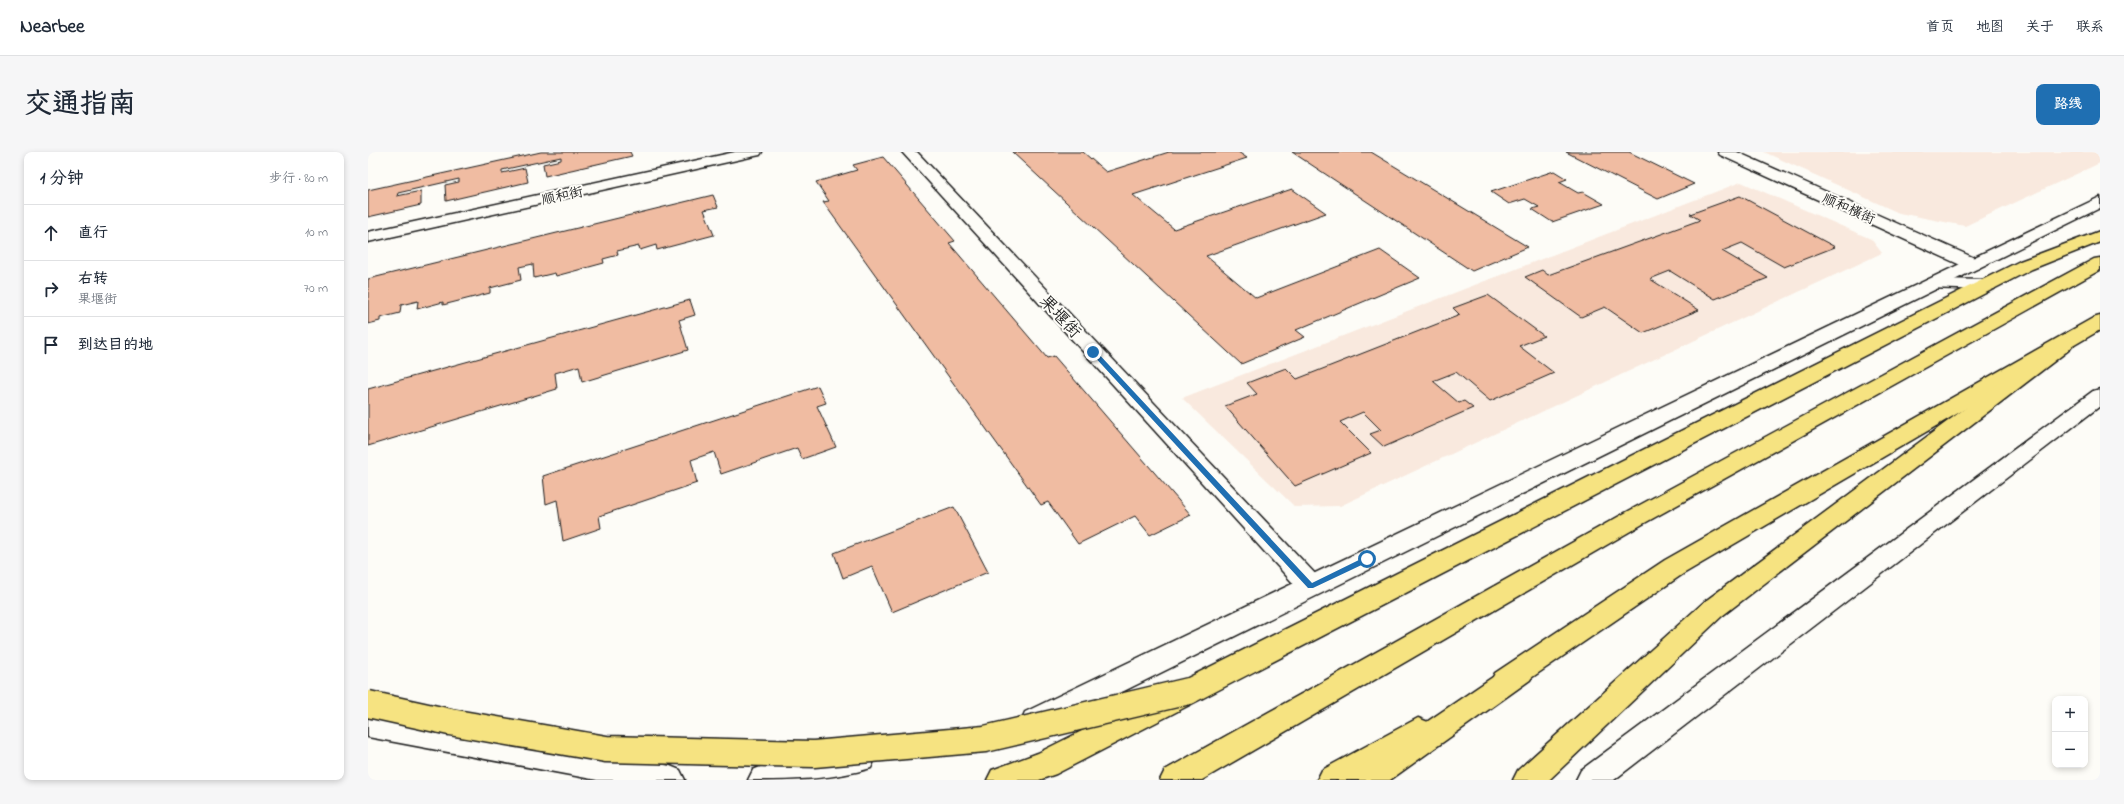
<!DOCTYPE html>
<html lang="zh">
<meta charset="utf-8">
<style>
:root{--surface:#fff;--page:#f6f6f7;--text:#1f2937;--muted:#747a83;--line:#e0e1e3;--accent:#1f6fb2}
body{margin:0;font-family:"Indie Flower","LXGW WenKai TC",sans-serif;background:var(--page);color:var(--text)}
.controls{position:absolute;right:12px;bottom:12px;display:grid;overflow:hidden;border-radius:8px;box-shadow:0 2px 6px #0003}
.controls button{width:36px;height:36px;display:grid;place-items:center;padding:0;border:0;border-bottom:1px solid var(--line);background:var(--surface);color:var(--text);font:20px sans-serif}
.stop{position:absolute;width:12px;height:12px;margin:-9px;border:3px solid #1f6fb2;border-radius:50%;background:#fff}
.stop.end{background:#1f6fb2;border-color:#fff;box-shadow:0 1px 4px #0008}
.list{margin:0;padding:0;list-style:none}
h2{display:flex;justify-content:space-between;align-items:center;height:52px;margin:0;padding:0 16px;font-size:17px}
h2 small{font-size:13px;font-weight:400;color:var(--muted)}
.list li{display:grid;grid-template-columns:26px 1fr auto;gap:12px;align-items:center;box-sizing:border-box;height:56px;padding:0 16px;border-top:1px solid var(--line)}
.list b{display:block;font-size:15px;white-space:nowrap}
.list p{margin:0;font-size:13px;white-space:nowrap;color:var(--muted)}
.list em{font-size:13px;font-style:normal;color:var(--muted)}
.icon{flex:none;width:22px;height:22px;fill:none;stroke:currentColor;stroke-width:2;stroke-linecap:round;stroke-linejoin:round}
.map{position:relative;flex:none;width:1732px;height:628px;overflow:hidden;border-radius:8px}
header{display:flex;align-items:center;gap:24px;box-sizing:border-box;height:56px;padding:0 20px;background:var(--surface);border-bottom:1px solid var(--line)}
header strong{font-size:19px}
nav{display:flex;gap:22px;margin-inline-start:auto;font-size:14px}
.intro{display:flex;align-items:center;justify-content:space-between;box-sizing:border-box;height:96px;padding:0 24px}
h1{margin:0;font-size:28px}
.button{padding:10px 18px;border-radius:8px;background:var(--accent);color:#fff;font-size:14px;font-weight:700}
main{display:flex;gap:24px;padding:0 24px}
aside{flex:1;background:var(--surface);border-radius:8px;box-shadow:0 2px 6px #0003}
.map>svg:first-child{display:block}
</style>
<header>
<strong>Nearbee</strong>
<nav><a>首页</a><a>地图</a><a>关于</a><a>联系</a></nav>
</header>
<div class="intro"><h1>交通指南</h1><a class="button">路线</a></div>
<main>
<aside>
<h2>1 分钟<small>步行 · 80 m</small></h2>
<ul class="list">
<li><svg class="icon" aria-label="ahead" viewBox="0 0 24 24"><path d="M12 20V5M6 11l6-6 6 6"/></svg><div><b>直行</b></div><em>10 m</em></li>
<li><svg class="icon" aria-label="right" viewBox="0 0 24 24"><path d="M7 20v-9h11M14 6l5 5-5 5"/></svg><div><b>右转</b><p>果堰街</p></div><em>70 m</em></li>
<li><svg class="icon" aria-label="arrive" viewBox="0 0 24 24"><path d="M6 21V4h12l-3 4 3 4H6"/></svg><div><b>到达目的地</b></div></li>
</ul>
</aside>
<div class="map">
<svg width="1732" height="628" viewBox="0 0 1732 628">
<rect width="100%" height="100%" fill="#fdfcf7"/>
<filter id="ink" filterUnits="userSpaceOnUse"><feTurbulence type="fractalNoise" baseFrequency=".025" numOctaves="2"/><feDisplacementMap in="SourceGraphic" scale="8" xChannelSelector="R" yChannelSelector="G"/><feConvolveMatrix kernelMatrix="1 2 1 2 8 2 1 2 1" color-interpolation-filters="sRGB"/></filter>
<g filter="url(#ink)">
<path fill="#f9e9de" d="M 1396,0 L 1732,0 L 1732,11 L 1597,74 L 1531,61 Z
M 1373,30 L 1503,87 L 1514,101 L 972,354 L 927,355 L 814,246 Z"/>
<path fill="#f0bca2" stroke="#1c1c1c" d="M 173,0 L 262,0 L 264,4 L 177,24 L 175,12 L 193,8 L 193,5 L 134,18 L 134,21 L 157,16 L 160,30 L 78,49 L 77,33 L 91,30 L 91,27 L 30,41 L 29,44 L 53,39 L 53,53 L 0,65 L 0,38 Z
M 644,0 L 715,0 L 738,20 L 801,0 L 870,0 L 879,6 L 765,43 L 806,77 L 924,37 L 958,61 L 838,104 L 888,146 L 1012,98 L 1052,126 L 928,178 L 937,185 L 873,212 Z
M 924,0 L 1003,0 L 1160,95 L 1104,119 Z
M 1198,0 L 1261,0 L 1326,32 L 1290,47 Z
M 515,5 L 587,89 L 581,91 L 679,206 L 686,204 L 823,363 L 782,383 L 767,364 L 710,392 L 680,350 L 673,353 L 455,50 L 461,49 L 448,30 L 489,18 L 485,13 Z
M 1186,19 L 1199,27 L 1191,30 L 1210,41 L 1215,40 L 1236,52 L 1184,70 L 1164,57 L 1171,55 L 1157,47 L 1141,52 L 1123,40 Z
M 345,43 L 350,55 L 336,58 L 346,83 L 289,98 L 288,93 L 272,98 L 271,94 L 249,99 L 250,103 L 235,107 L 236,111 L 188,124 L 187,121 L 166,126 L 165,112 L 151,115 L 153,128 L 122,136 L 122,141 L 75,153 L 75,150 L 49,157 L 50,149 L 33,153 L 32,161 L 12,166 L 12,169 L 0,172 L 0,127 Z
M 1372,44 L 1467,95 L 1416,115 L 1374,91 L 1354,99 L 1400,126 L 1347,147 L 1302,119 L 1282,127 L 1331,158 L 1275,181 L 1237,155 L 1213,165 L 1157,125 L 1174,118 L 1180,123 L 1332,68 L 1322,62 Z
M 1120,143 L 1176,184 L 1151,194 L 1186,221 L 1122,249 L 1088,220 L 1065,229 L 1091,251 L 1096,249 L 1105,256 L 1016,295 L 1002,282 L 1013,278 L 995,260 L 972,270 L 1003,301 L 927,334 L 857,254 L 889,242 L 879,231 L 918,216 L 929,227 L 1092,163 L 1085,156 Z
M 322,148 L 327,163 L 311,168 L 320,198 L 214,230 L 211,214 L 187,221 L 189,237 L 0,294 L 0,237 Z
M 450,234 L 458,251 L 449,254 L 468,295 L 434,307 L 429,296 L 353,322 L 346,300 L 323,308 L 329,331 L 231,364 L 233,376 L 195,389 L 189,348 L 178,352 L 175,324 Z
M 586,355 L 620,420 L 524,460 L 504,414 L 475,426 L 466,401 Z"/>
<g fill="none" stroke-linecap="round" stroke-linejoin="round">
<defs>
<path id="minor" d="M 367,0 L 394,0 L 392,3 L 387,4 L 0,90 L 0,80 Z
M 534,0 L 549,0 L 952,427 L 955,434 L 952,441 L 943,444 L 934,441 Z
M 1350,0 L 1369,0 L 1611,108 L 1614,112 L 1611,116 L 1605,117 L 1599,116 L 1352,3 Z"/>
<path id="tertiary" d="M 1732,45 L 1732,56 L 677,578 L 667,582 L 657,578 L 653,569 L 657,560 Z
M 1732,237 L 1732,254 L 1246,628 L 1208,628 L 1213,618 L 1725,239 Z
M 493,594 L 503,598 L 507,607 L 503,616 C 464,628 422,628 380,628 L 385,618 L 395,614 Z"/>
<path id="secondary" d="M 1565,127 L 1620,128 L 1626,129 L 1629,133 L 1626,137 L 1620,138 L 1559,136 L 1556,132 L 1559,128 Z
M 0,559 L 302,614 L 312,618 L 317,628 L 229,628 L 0,585 Z"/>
<path id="primary" d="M 1732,106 L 1732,118 L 1273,373 L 834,628 L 792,628 L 797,618 L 1257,361 L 1726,107 Z
M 1732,164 L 1732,178 L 1315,422 L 1147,537 L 1137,541 L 1127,537 L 1123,529 L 1127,521 L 1297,408 L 1725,166 Z
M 1050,566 L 1060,570 L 1064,579 L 1060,588 L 991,628 L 949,628 L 954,618 Z"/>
<path id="trunk" d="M 1732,79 L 1732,90 L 1664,117 L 688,622 L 671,628 L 619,628 L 624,618 L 670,601 L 1652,109 Z
M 1695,187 L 1702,189 L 1705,193 L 1702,197 L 1354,464 L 1181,628 L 1145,628 L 1150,618 L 1336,450 L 1688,189 Z
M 1153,508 L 1162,512 L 1166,520 L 1162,528 L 1022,628 L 983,628 L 988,618 L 1144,512 Z"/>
</defs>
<use href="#minor" stroke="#1c1c1c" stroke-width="3"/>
<use href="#tertiary" stroke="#1c1c1c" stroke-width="3"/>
<use href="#secondary" stroke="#1c1c1c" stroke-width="3"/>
<use href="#primary" stroke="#1c1c1c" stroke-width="3"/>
<use href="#trunk" stroke="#1c1c1c" stroke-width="3"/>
<use href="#minor" fill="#fdfcf7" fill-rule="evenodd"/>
<use href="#tertiary" fill="#fdfcf7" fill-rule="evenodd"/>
<use href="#secondary" fill="#fdfcf7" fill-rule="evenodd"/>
<use href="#primary" fill="#f6e381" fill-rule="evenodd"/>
<use href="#trunk" fill="#f6e381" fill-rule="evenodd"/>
<defs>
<path id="trunk-bridge" d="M 0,552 L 82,570 L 238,597 L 446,602 L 617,587 L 821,539"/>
</defs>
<use href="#trunk-bridge" stroke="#1c1c1c" stroke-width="29" stroke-linecap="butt"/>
<use href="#trunk-bridge" stroke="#f6e381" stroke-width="26"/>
</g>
</g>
<path fill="#1f6fb2" d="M 723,198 L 727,198 L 944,431 L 997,405 L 1002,405 L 1002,409 L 945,436 L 940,436 L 723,201 Z"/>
<g text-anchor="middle" stroke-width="4" stroke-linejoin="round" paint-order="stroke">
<g font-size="14" fill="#1c1c1c" stroke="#fdfcf7">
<text transform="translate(194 43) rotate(-12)" y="5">顺和街</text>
<text transform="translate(1481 56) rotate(24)" y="5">顺和横街</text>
</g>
<g font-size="17" fill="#1c1c1c" stroke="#fdfcf7">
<text transform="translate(693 164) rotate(47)" y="6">果堰街</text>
</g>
</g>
</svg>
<div class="controls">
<button>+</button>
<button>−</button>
</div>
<div class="stop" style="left:999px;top:407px"></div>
<div class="stop end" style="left:725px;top:200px"></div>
</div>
</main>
